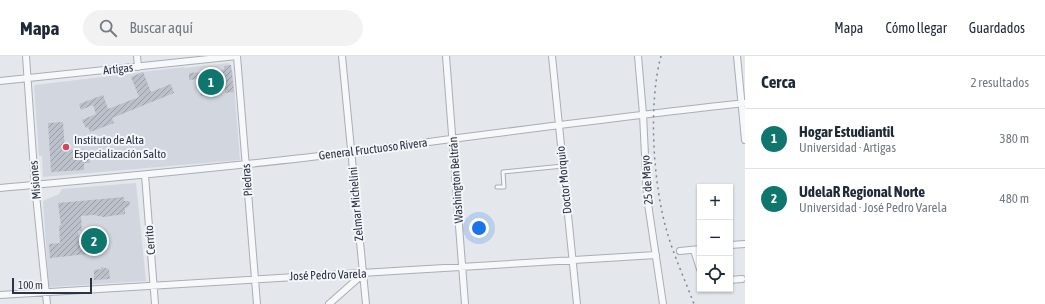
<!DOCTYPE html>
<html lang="es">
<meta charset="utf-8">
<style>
:root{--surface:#fff;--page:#f2f2f3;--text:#1f2937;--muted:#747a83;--line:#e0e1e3;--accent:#0f766e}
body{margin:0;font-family:"Asap Condensed",sans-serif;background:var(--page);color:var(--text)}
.controls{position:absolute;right:12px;bottom:12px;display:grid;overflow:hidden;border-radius:0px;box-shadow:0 1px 3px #0004}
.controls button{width:36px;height:36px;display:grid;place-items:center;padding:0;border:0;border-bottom:1px solid var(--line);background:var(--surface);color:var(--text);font:20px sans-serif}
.scale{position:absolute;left:12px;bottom:10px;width:80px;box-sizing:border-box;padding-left:4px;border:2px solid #2b3445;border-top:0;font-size:11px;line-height:14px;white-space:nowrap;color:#2b3445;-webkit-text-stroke:3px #f4f6f9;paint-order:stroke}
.you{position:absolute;left:479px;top:172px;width:14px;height:14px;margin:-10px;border:3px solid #fff;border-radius:50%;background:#1a73e8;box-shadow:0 0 0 6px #1a73e833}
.badge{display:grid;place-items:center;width:26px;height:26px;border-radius:50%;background:var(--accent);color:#fff;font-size:13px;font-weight:700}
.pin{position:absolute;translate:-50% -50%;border:2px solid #fff;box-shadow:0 1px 4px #0006}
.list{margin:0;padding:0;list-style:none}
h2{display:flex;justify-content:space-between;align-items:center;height:52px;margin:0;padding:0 16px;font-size:17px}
h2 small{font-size:13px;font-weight:400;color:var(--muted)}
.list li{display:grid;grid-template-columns:26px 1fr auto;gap:12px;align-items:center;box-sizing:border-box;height:60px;padding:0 16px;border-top:1px solid var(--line)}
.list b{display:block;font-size:15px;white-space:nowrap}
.list p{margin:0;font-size:13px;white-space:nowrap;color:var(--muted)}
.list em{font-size:13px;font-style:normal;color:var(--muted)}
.icon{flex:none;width:22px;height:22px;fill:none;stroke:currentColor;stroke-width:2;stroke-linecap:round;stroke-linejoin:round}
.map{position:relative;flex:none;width:745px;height:248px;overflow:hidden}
header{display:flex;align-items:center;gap:24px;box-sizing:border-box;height:56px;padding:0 20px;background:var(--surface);border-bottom:1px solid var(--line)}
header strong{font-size:19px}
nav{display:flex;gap:22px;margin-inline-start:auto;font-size:14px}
.search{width:280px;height:36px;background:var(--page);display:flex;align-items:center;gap:10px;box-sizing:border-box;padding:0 14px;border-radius:22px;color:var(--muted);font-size:15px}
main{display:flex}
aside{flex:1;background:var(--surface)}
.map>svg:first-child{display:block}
</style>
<header>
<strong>Mapa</strong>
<div class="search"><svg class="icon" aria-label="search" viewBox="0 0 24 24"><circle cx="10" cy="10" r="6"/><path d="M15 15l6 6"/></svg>Buscar aquí</div>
<nav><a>Mapa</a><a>Cómo llegar</a><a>Guardados</a></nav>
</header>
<main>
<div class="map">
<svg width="745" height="248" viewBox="0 0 745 248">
<defs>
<pattern id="building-hatch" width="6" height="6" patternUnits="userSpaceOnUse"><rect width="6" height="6" fill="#bbc0ca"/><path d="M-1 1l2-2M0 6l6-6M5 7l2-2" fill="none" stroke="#989da6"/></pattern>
</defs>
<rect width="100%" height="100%" fill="#e4e7ec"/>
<path fill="#d2d6de" d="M 229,7 L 233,17 L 240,104 L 43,121 L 42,100 L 39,100 L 34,30 L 35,29 L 184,11 L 184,12 Z
M 136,127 L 146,225 L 49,231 L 43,145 L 59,138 L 62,133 Z"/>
<path fill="url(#building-hatch)" d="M 231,9 L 234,36 L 225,37 L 224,25 L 207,27 L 208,39 L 201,40 L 199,23 L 189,24 L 189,17 L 224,14 L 224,10 Z
M 143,16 L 151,36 L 171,28 L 174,37 L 112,62 L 114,67 L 90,76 L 88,71 L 86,72 L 82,64 L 96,58 L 93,49 L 81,54 L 79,48 L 103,39 L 108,53 L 139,41 L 131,21 Z
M 63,66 L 65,94 L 84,93 L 84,98 L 89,98 L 90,107 L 84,107 L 84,114 L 51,116 L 48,67 Z
M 124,141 L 124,145 L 129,145 L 130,148 L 128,151 L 125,152 L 125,158 L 104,161 L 94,159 L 81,160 L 82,175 L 78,175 L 79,185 L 87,184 L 88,198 L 50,202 L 49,188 L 60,187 L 59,170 L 61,169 L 58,147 Z
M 101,211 L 109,213 L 110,223 L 94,224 L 94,214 L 101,213 Z"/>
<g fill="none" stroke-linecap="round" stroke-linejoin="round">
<defs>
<path id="lane" d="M 497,131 L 504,131 L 503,116 L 563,110"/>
<path id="street" d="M 26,0 L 35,129 L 47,248
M 137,0 L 138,11
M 237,0 L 257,248
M 342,0 L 366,248
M 446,0 L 465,248
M 552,0 L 577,248
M 638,0 L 643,58 L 647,141 L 663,248
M 737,0 L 745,84
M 0,25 L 237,0
M 145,119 L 155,248
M 0,132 C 118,121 235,111 352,96 C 483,79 614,61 745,47
M 730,189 L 745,188
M 694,194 L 700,213
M 680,195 L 700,193
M 730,224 L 742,223
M 0,239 L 656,199
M 329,248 L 363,218"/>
</defs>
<use href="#lane" stroke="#a9aeb7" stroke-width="5"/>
<use href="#street" stroke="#a9aeb7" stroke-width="8"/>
<use href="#lane" stroke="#f7f8fa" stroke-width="3"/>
<use href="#street" stroke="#f7f8fa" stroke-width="6"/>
<path stroke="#7d8696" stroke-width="1.5" stroke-dasharray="2 4" stroke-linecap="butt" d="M 661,0 C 648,48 653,128 667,176 C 674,200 685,224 694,248"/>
</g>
<circle fill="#d1495b" stroke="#f4f6f9" stroke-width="1.5" cx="66" cy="91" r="4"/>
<g text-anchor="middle" stroke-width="4" stroke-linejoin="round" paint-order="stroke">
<g font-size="12" fill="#2b3445" stroke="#f4f6f9">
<text transform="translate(118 13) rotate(-6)" y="4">Artigas</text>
<text transform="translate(373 93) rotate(-7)" y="4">General Fructuoso Rivera</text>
<text transform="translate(35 124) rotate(-95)" y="4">Misiones</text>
<text transform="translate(247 124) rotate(-94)" y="4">Piedras</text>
<text transform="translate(456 124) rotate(-94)" y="4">Washington Beltrán</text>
<text transform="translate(564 124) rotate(-96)" y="4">Doctor Morquio</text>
<text transform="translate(647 124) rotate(-94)" y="4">25 de Mayo</text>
<text transform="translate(356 148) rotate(-95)" y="4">Zelmar Michelini</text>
<text transform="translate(150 184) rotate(-95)" y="4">Cerrito</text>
<text transform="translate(328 219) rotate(-2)" y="4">José Pedro Varela</text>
</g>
<g font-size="12" fill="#2b3445" stroke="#f4f6f9" text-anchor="start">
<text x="74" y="88">Instituto de Alta<tspan x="74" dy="14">Especialización Salto</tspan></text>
</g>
</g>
</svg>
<div class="controls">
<button>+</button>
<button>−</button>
<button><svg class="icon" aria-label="locate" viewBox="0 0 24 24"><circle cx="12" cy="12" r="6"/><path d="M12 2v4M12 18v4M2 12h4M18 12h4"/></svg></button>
</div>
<div class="scale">100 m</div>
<div class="you"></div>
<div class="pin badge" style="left:211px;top:26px">1</div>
<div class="pin badge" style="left:94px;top:185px">2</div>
</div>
<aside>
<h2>Cerca<small>2 resultados</small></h2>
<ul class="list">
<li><span class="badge">1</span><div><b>Hogar Estudiantil</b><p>Universidad · Artigas</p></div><em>380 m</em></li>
<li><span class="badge">2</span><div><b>UdelaR Regional Norte</b><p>Universidad · José Pedro Varela</p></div><em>480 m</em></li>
</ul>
</aside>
</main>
